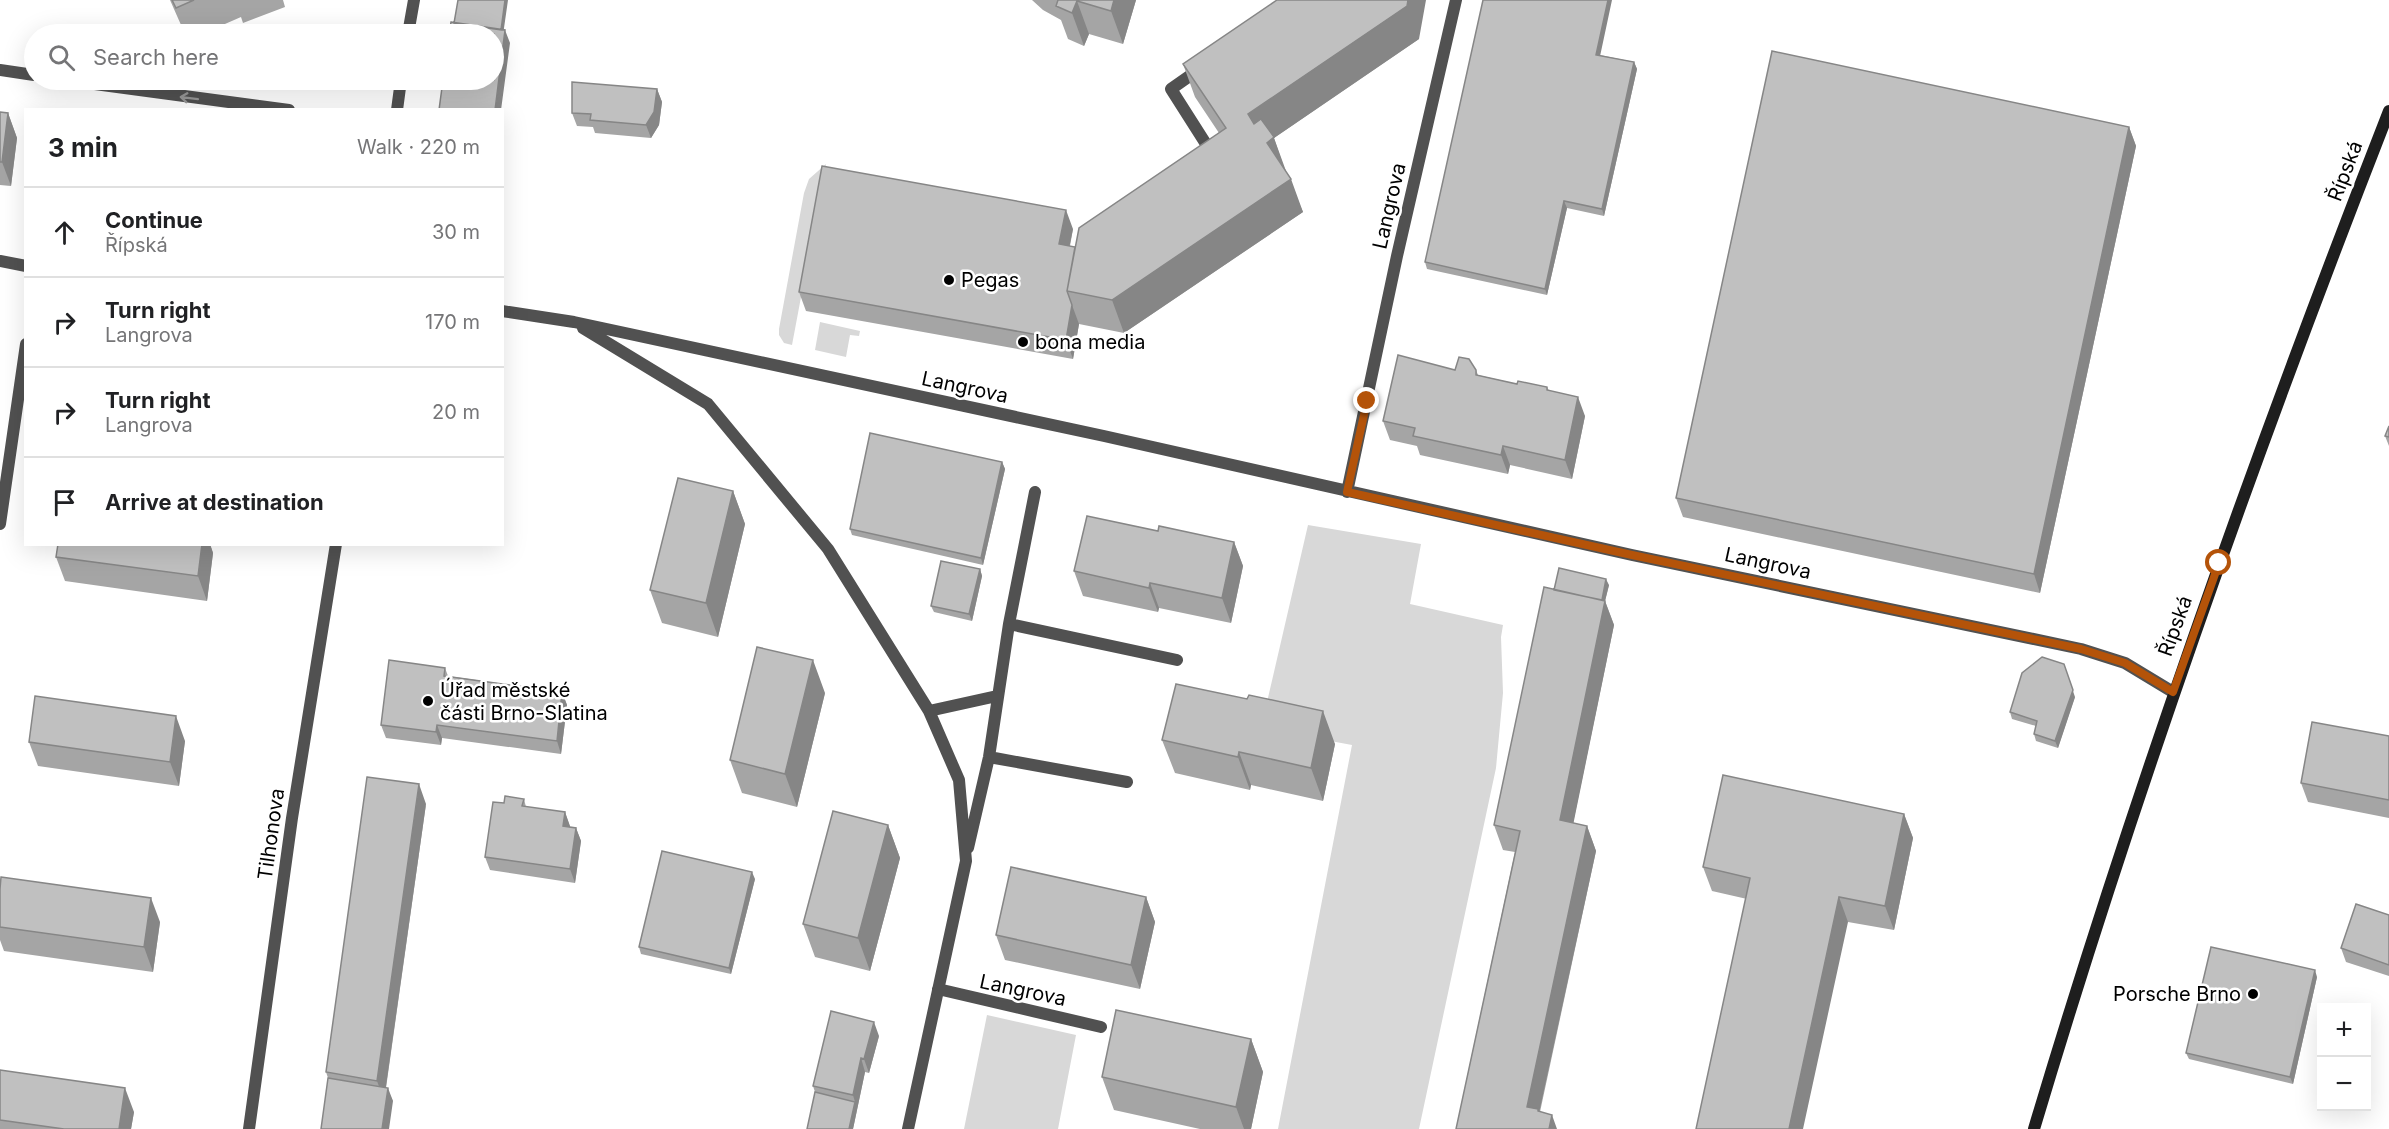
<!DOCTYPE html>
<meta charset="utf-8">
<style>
:root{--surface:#fff;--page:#f2f2f2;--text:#202124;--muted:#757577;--line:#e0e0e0}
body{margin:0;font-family:Inter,sans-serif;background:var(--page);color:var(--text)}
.controls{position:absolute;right:18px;bottom:18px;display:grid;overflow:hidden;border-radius:0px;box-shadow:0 6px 24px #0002}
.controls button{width:54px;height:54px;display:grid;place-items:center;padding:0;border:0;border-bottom:2px solid var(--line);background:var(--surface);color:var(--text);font:30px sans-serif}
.stop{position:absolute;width:18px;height:18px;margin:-14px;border:4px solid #b45309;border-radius:50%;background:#fff}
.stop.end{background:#b45309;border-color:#fff;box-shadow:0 2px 6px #0008}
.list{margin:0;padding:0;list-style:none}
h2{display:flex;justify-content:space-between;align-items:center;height:78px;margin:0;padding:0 24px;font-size:26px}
h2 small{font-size:20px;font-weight:400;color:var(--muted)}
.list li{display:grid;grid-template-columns:39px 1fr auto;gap:18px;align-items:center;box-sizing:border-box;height:90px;padding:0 24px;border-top:2px solid var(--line)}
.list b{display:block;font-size:22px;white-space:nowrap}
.list p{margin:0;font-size:20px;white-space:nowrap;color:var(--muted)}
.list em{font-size:20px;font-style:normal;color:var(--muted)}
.icon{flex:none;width:33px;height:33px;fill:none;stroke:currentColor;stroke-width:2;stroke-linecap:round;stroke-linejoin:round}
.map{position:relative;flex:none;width:2389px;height:1129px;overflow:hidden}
.search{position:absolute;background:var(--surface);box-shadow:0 6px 24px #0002;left:24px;top:24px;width:480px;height:66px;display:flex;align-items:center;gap:15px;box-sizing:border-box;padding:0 21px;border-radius:33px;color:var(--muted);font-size:22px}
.panel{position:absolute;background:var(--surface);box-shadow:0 6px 24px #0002;left:24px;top:108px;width:480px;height:438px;border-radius:0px}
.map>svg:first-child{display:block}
</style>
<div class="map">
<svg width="2389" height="1129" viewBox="0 0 2389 1129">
<rect width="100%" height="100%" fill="#fff"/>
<path fill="#d8d8d8" d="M 826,164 L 792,345 L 784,343 L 779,335 L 779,329 L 804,193 L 809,179 Z
M 820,322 L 860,331 L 859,336 L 850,335 L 846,357 L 815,350 Z
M 1308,525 L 1421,544 L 1410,604 L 1503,625 L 1501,637 L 1503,693 L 1496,768 L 1419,1129 L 1278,1129 L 1352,745 L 1261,728 Z
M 987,1015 L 1076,1035 L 1058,1129 L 964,1129 Z"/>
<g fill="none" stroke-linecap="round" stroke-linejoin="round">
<path stroke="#515151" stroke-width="12" d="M 408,34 L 414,0
M 1201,68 L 1171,89 L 1213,155
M 0,70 L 34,75
M 65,80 L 289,110
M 397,110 L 401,80
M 0,261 L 26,266
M 502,311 L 574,322 L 1104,436 L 1632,555 L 2081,649 L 2125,663 L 2173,692
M 583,328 L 708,404 L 828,549 L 929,711 L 959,780 L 966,861 L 908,1129
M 1347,492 L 1397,256 L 1456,0
M 0,524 L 26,344
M 1009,624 L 1177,660
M 929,711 L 997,696
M 989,757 L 1127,782
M 968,848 L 989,757 L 1009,624 L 1035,492
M 938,989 L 1101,1027
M 249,1129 L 292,818 L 336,544"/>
<path stroke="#1e1e1e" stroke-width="12" d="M 2034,1129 C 2137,784 2258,446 2389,111"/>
</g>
<path fill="#a5a5a5" d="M 170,0 L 283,0 L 285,7 L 243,23 L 241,17 L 202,34 L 185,34 Z
M 1032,0 L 1136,0 L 1123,44 L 1089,34 L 1084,46 L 1068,39 L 1061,20 L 1043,10 Z
M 1419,39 L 1274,138 L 1285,171 L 1303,212 L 1124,333 L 1079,324 L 1073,359 L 806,311 L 799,292 L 1073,229 L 1070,246 L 1075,247 L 1219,133 L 1195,97 L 1183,64 Z
M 1600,55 L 1634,62 L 1637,69 L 1604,216 L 1567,208 L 1547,295 L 1427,269 L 1425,262 Z
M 657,89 L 662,102 L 659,125 L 651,138 L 595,133 L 593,127 L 577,126 L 572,113 Z
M 0,112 L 8,113 L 17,138 L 11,186 L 0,185 Z
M 2129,127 L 2136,146 L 2040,593 L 1683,517 L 1676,498 Z
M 1455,370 L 1476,370 L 1478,375 L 1517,384 L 1547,387 L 1549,391 L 1585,416 L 1572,479 L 1510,465 L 1508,474 L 1420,455 L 1417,446 L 1390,440 L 1383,421 Z
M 2385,436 L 2389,437 L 2389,446 Z
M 1002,462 L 1005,469 L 983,565 L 852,535 L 850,529 Z
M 733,491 L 745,524 L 718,637 L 662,623 L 650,590 Z
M 1158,531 L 1234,542 L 1243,566 L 1231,623 L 1159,608 L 1158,612 L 1083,596 L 1074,571 Z
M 58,544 L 210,544 L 213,553 L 207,601 L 65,581 L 56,557 Z
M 980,569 L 982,576 L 972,621 L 934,612 L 931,606 Z
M 1609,585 L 1605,601 L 1614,625 L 1573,823 L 1587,826 L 1596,851 L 1540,1112 L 1456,1129 L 1515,852 L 1503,850 L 1494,825 L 1554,590 Z
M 445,668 L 448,676 L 562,692 L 567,705 L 561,754 L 442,738 L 441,745 L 386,738 L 381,725 Z
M 825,693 L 797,807 L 742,793 L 730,760 Z
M 2075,697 L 2058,748 L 2036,741 L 2034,734 L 2036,726 L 2012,719 L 2010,712 Z
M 1247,699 L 1335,744 L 1323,801 L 1251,785 L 1250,790 L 1175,773 L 1162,740 Z
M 2389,736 L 2389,818 L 2308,802 L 2301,783 Z
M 185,741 L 179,786 L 38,766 L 29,742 Z
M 524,799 L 526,807 L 565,812 L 570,827 L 576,828 L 581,841 L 575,883 L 490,870 L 485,857 L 504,803 Z
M 426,804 L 386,1088 L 393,1101 L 328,1078 L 326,1072 Z
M 1904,814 L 1913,838 L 1894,930 L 1848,922 L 1712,891 L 1703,867 Z
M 888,825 L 900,858 L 870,971 L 815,957 L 803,924 Z
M 755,879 L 731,974 L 641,954 L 639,947 Z
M 0,889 L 160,922 L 153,972 L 4,951 L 0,940 Z
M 1146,897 L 1155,922 L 1140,989 L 1005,960 L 996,935 Z
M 2389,915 L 2389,976 L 2346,962 L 2341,948 Z
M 2317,977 L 2293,1084 L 2189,1059 L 2186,1053 Z
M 879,1036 L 869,1073 L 865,1072 L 853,1129 L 807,1129 L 815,1092 L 813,1086 Z
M 1251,1039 L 1263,1072 L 1251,1129 L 1200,1129 L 1114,1110 L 1102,1077 Z
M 0,1070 L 134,1112 L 131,1129 L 0,1129 Z"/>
<path fill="#868686" d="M 505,0 L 508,0 L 502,42 L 500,36 Z
M 1114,0 L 1136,0 L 1123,44 L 1111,11 Z
M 1408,0 L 1426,0 L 1419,39 L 1274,138 L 1286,171 L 1279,176 L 1248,114 Z
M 1608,0 L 1612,0 L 1599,61 L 1596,55 Z
M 1077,1 L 1089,34 L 1084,46 L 1072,13 Z
M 505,30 L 510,43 L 501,110 L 495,110 Z
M 1634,62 L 1637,69 L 1604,216 L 1602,209 Z
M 657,89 L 662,102 L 659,125 L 651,138 L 646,125 Z
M 8,113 L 17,138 L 11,186 L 2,162 Z
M 2129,127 L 2136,146 L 2040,593 L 2034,574 Z
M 1291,179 L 1303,212 L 1124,333 L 1112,300 Z
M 1564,201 L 1567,208 L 1547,295 L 1545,289 Z
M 1066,210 L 1073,229 L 1066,263 L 1059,244 Z
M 1072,305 L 1079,324 L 1073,359 L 1066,340 Z
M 1578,397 L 1585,416 L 1572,479 L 1565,460 Z
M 1503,446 L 1510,465 L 1508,474 L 1501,455 Z
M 1002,462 L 1005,469 L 983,565 L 981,558 Z
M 733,491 L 745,524 L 718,637 L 706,603 Z
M 1234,542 L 1243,566 L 1231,623 L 1222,598 Z
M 202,544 L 210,544 L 213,553 L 207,601 L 198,576 Z
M 980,569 L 982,576 L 972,621 L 969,614 Z
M 1606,579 L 1609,585 L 1605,601 L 1614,625 L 1569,845 L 1560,820 L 1598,616 Z
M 1150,583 L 1159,608 L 1158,612 L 1149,588 Z
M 813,660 L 825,693 L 797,807 L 785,774 Z
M 2064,664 L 2075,697 L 2058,748 L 2055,741 Z
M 562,692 L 567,705 L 561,754 L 557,741 Z
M 1323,711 L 1335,744 L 1323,801 L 1311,768 Z
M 176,716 L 185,741 L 179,786 L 170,762 Z
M 437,725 L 442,738 L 441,745 L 436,732 Z
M 1239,752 L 1251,785 L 1250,790 L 1238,757 Z
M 419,784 L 426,804 L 384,1100 L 377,1081 Z
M 565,812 L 570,826 L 568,839 L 563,826 Z
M 1904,814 L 1913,838 L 1894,930 L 1885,906 Z
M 888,825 L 900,858 L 870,971 L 858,938 Z
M 1587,826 L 1596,851 L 1539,1113 L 1527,1107 Z
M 576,828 L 581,841 L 575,883 L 570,869 Z
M 752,872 L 755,879 L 731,974 L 729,968 Z
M 1146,897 L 1155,922 L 1140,989 L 1131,965 Z
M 1839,897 L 1848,922 L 1803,1129 L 1789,1129 Z
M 151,898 L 160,922 L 153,972 L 144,947 Z
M 2315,970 L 2317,977 L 2293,1084 L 2290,1077 Z
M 874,1022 L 879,1036 L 869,1073 L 864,1059 Z
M 1251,1039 L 1263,1072 L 1251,1129 L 1244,1129 L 1236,1107 Z
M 861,1058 L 865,1072 L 853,1129 L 849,1129 L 855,1102 L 853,1095 Z
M 125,1088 L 134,1112 L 131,1129 L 119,1129 Z
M 388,1088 L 393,1101 L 389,1129 L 382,1129 Z
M 1552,1115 L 1557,1129 L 1549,1129 Z"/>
<path fill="#c0c0c0" stroke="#868686" stroke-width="1.5" d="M 172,0 L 194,0 L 176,8 Z
M 458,0 L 505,0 L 501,30 L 454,23 Z
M 1058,0 L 1114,0 L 1111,11 L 1077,1 L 1072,13 L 1056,6 Z
M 1277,0 L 1408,0 L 1407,6 L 1248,114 L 1254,124 L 1261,119 L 1274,137 L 1267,143 L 1291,179 L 1112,300 L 1067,291 L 1079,228 L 1226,128 L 1183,64 Z
M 1483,0 L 1608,0 L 1596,55 L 1634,62 L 1602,209 L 1564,201 L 1545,289 L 1425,262 Z
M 451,22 L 505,30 L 495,110 L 439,110 L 443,80 L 494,80 L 494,34 L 449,34 Z
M 1772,51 L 2129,127 L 2034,574 L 1676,498 Z
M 572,82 L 657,89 L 654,112 L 646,125 L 590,120 L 591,114 L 572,113 Z
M 0,112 L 8,113 L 2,162 L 0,162 Z
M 822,166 L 1066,210 L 1059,244 L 1075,247 L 1067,291 L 1072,305 L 1066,340 L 799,292 Z
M 1398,355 L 1455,370 L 1459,357 L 1469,359 L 1476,370 L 1476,375 L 1517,384 L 1518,381 L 1547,387 L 1547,390 L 1578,397 L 1565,460 L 1503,446 L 1501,455 L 1413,436 L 1415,428 L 1383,421 Z
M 2389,426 L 2389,437 L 2385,436 Z
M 870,433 L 1002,462 L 981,558 L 850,529 Z
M 678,478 L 733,491 L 706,603 L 650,590 Z
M 1087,516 L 1158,531 L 1159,526 L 1234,542 L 1222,598 L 1150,583 L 1149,588 L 1074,571 Z
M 58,544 L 202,544 L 198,576 L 56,557 Z
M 941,561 L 980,569 L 969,614 L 931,606 Z
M 1559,568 L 1606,579 L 1602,600 L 1554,590 Z
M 1544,587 L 1605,601 L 1560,820 L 1587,826 L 1527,1107 L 1538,1109 L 1538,1111 L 1552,1115 L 1549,1129 L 1456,1129 L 1520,831 L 1494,825 Z
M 757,647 L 813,660 L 785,774 L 730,760 Z
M 2042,657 L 2064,664 L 2073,690 L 2055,741 L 2034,734 L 2037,721 L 2010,712 L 2022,673 Z
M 389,660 L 445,668 L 444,676 L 562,692 L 557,741 L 437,725 L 436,732 L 381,725 Z
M 1176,684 L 1247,699 L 1249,695 L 1323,711 L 1311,768 L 1239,752 L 1238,757 L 1162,740 Z
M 35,696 L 176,716 L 170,762 L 29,742 Z
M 2312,722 L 2389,736 L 2389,800 L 2301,783 Z
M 1723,775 L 1904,814 L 1885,906 L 1839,897 L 1789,1129 L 1696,1129 L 1750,878 L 1703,867 Z
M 367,777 L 419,784 L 377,1081 L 326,1072 Z
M 505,796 L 524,799 L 522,806 L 565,812 L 563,826 L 576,828 L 570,869 L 485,857 L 493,802 L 504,803 Z
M 833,811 L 888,825 L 858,938 L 803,924 Z
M 662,851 L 752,872 L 729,968 L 639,947 Z
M 1011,867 L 1146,897 L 1131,965 L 996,935 Z
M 1,877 L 151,898 L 144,947 L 0,927 L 0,889 Z
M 2356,904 L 2389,915 L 2389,965 L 2341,948 Z
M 2211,947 L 2315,970 L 2290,1077 L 2186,1053 Z
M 1116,1010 L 1251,1039 L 1236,1107 L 1102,1077 Z
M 831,1011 L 874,1022 L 864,1059 L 861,1058 L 853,1095 L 813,1086 Z
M 0,1070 L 125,1088 L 119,1129 L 64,1129 L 0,1120 Z
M 328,1078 L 388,1088 L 382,1129 L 321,1129 Z
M 815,1092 L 855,1102 L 849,1129 L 807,1129 Z"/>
<defs><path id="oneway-shaft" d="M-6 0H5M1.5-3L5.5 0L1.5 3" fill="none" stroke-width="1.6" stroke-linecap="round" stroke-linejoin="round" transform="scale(1.5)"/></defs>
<use stroke="#979797" href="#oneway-shaft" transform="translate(189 98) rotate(-173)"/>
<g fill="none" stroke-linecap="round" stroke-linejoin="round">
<path stroke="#b45309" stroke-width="8" d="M 1367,401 L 1347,492 L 1632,555 L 2081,649 L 2125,663 L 2173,692 L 2219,563"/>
</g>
<g fill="#000" stroke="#fff" stroke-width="2">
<circle cx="949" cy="280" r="6"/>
<circle cx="1023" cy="342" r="6"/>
<circle cx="428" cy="701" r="6"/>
<circle cx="2253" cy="994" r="6"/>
</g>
<g text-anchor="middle" stroke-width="5" stroke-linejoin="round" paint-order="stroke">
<g font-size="20" fill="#000" stroke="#fff">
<text transform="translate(2345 171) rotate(-69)" y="7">Řípská</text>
<text transform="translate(1389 206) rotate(-77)" y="7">Langrova</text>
<text transform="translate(965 387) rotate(12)" y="7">Langrova</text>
<text transform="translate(1768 563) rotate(12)" y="7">Langrova</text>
<text transform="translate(2175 626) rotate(-70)" y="7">Řípská</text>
<text transform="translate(271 834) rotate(-82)" y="7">Tilhonova</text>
<text transform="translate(1023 990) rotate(12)" y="7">Langrova</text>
</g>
<g font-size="20" fill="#000" stroke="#fff" text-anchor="start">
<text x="961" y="287">Pegas</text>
<text x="1035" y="349">bona media</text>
<text x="440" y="697">Úřad městské<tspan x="440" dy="23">části Brno-Slatina</tspan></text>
<text x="2241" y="1001" text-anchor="end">Porsche Brno</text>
</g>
</g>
</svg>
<div class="controls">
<button>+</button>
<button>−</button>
</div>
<div class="stop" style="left:2219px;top:563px"></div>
<div class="stop end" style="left:1367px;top:401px"></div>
<div class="search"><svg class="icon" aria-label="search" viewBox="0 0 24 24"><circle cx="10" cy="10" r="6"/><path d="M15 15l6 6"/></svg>Search here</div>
<section class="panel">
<h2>3 min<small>Walk · 220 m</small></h2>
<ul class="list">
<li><svg class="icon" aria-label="ahead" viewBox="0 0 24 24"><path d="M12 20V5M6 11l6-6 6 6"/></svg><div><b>Continue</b><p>Řípská</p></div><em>30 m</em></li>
<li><svg class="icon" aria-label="right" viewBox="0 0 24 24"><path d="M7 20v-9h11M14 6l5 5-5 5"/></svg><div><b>Turn right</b><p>Langrova</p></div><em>170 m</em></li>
<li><svg class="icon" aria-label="right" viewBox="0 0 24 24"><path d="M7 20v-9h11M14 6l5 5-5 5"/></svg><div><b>Turn right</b><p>Langrova</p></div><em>20 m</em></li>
<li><svg class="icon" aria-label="arrive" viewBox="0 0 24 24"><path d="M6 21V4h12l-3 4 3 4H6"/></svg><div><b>Arrive at destination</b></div></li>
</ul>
</section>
</div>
